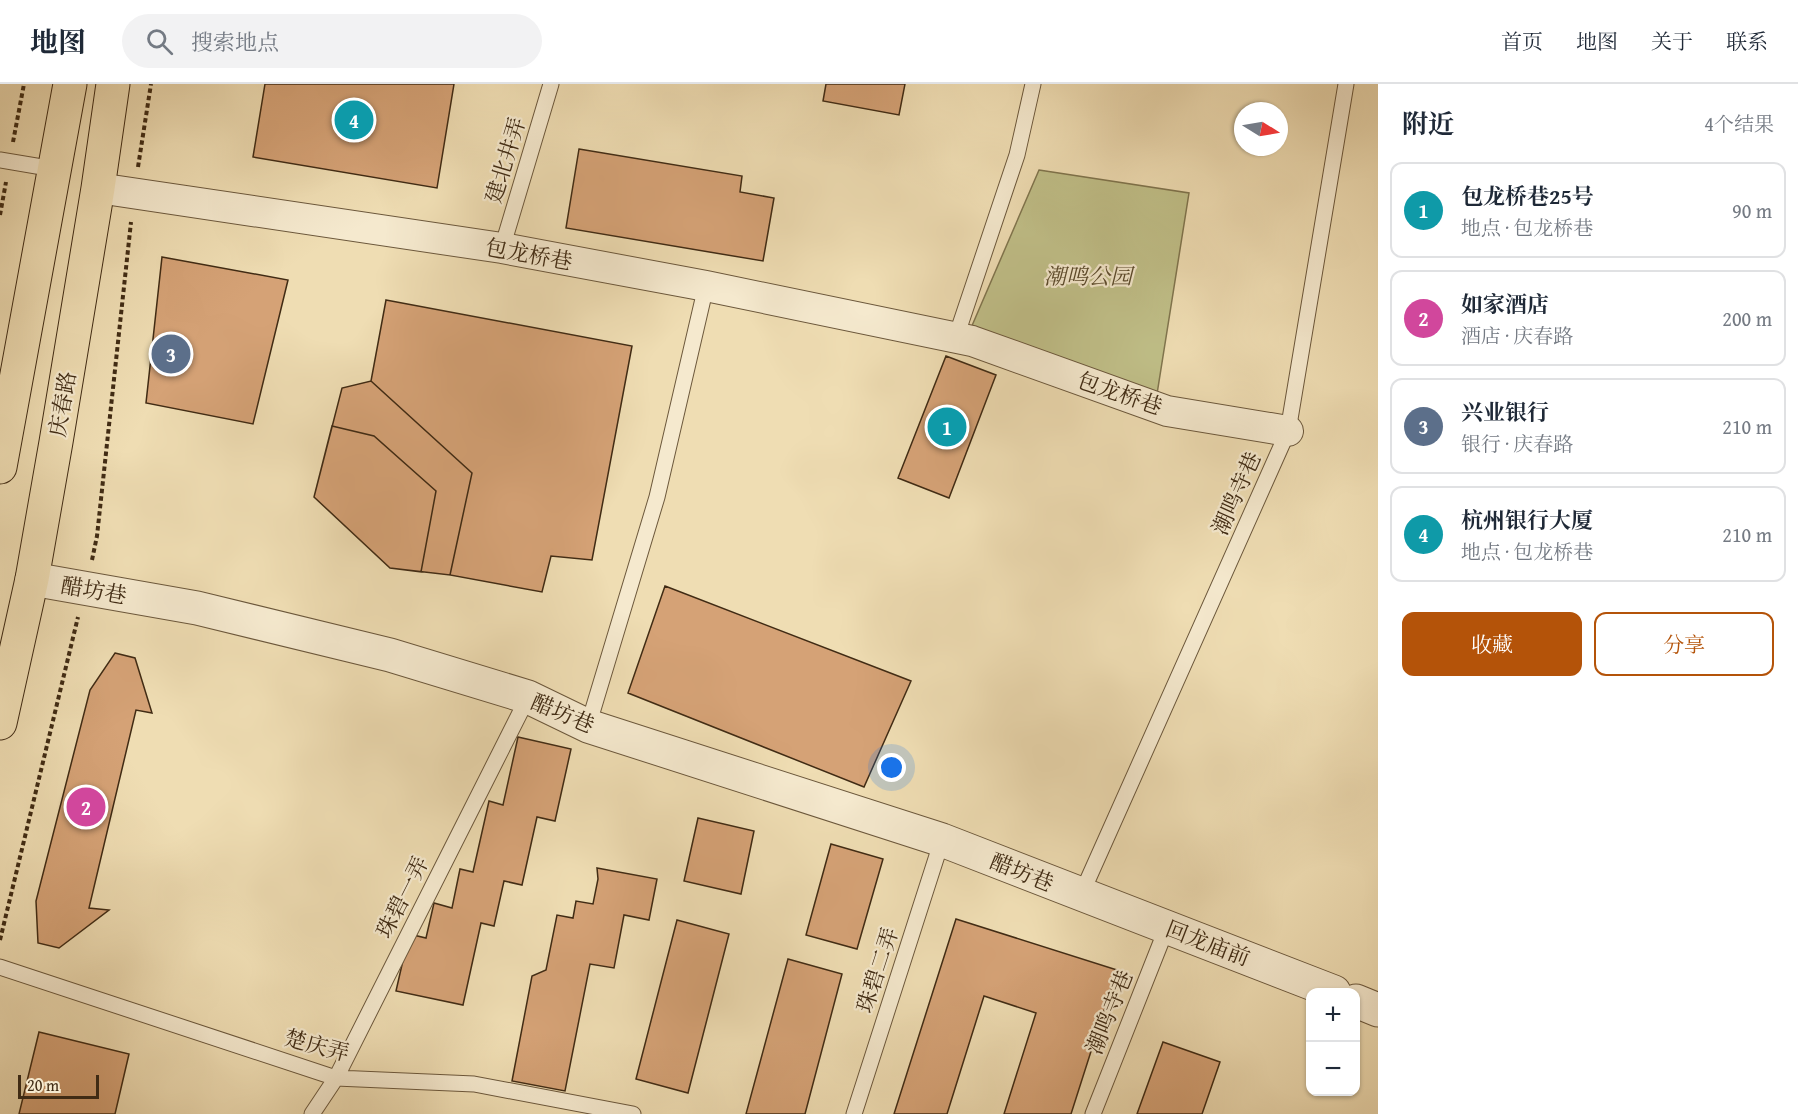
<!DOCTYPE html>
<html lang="zh">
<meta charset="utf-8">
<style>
:root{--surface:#fff;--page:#f2f2f3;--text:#1f2937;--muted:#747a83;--line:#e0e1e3;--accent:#b45309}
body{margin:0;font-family:"Gentium Book Plus","Noto Serif SC",serif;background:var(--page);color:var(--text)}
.controls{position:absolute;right:18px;bottom:18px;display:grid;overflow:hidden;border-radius:12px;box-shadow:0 2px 4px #0004}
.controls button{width:54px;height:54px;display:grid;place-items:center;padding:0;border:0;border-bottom:2px solid var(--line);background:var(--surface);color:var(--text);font:30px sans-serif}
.compass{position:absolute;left:1234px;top:18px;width:54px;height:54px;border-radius:50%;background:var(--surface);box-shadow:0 2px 4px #0004;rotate:101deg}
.scale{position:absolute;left:18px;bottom:15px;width:81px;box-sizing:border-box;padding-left:6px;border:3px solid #402b14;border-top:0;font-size:16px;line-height:21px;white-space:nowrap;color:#402b14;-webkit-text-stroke:4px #f5e9ce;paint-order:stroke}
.you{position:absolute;left:892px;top:684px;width:21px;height:21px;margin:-15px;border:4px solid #fff;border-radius:50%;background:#1a73e8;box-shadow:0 0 0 9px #1a73e833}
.badge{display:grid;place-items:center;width:39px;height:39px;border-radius:50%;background:var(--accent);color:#fff;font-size:20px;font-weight:700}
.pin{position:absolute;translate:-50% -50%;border:3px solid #fff;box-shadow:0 2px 6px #0006}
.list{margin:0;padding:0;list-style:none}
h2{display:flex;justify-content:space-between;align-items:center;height:78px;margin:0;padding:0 24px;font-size:26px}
h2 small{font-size:20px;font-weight:400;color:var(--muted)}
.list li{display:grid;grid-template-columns:39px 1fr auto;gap:18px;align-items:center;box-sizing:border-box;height:96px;margin:0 12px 12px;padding:0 12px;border:2px solid var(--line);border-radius:12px}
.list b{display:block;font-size:22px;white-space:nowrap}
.list p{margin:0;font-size:20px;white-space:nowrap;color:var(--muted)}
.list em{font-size:20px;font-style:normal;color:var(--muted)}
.actions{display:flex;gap:12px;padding:18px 24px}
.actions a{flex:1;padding:14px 0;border:2px solid var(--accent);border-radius:12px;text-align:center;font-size:21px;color:var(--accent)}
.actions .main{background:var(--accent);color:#fff}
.icon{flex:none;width:33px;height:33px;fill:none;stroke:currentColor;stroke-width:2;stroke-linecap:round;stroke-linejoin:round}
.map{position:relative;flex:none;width:1378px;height:1030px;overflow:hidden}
header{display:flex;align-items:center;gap:36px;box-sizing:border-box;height:84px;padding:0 30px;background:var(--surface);border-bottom:2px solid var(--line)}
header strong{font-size:28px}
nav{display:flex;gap:33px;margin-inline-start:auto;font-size:21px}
.search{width:420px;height:54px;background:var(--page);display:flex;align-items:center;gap:15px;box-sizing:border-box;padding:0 21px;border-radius:33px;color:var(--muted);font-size:22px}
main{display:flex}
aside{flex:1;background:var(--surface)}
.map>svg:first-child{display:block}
</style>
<header>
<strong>地图</strong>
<div class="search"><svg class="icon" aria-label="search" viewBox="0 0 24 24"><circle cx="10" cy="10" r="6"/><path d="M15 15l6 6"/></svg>搜索地点</div>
<nav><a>首页</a><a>地图</a><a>关于</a><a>联系</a></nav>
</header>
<main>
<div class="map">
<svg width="1378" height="1030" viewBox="0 0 1378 1030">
<rect width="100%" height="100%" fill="#efddb3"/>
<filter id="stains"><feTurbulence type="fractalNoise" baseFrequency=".00333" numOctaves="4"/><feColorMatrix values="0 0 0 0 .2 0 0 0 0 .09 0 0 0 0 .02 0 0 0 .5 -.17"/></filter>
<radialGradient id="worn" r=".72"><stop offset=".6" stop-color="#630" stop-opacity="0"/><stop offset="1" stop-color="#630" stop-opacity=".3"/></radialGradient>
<path fill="#c0bf88" stroke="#80754e" stroke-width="1.5" d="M 1039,86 L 1189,109 L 1157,310 L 971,244 Z"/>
<path fill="#d5a276" stroke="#402b14" stroke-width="1.5" d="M 265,0 L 454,0 L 437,104 L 253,73 Z
M 826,0 L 905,0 L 899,31 L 823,17 Z
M 579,65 L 742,92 L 740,108 L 774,114 L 763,177 L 566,144 Z
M 162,173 L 288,196 L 253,340 L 146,319 Z
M 386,216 L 632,262 L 592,476 L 551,472 L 542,508 L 450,491 L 472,389 L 371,297 Z
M 946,272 L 996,291 L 949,414 L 898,394 Z
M 371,297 L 472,389 L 450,491 L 390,484 L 314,413 L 342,304 Z
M 332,342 L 374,352 L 436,407 L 421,488 L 390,484 L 314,413 Z
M 665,502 L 911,597 L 864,703 L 628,609 Z
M 115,569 L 135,574 L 152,629 L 136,626 L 89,824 L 109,826 L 59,864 L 38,859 L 36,817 L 90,606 Z
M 518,653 L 571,665 L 555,737 L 537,733 L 522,801 L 504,797 L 494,842 L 481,839 L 463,921 L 396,907 L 409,850 L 426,854 L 434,819 L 452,824 L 460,785 L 473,788 L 489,717 L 503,721 Z
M 698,734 L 754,747 L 741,810 L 684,797 Z
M 831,760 L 883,775 L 857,865 L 806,851 Z
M 597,784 L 657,795 L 649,836 L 624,831 L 614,884 L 590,880 L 565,1007 L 512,997 L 532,892 L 546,886 L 557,831 L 573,834 L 576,817 L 593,820 L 598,795 Z
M 956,835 L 1117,886 L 1071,1030 L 1004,1030 L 1036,929 L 984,912 L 947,1030 L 894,1030 Z
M 677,836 L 729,850 L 688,1009 L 636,995 Z
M 788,875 L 842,890 L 805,1030 L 746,1030 Z
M 39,948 L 129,970 L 115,1030 L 19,1030 Z
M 1163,958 L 1220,978 L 1202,1030 L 1137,1030 Z"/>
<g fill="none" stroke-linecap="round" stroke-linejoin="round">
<defs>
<path id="service" d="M 0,76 L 54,85
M 502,164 L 551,0
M 956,253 L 1017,71 L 1033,0
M 588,642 L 657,413 L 706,202
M 1081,811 L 1288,347 L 1346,0
M 0,883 L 336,994 L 474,1000 L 633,1030
M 312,1030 L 336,994 L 528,613
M 854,1030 L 942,756
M 1093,1030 L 1167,843"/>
<path id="minor" d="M 98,104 L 502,164 L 706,202 L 972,257 L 1167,327 L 1288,347"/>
<path id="tertiary" d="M 32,495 L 197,524 L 390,571 L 528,613 L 588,642 L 942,756 L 1334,908
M 1356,917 L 1378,926"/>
<path id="primary" d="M 0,383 L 70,0
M 0,639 L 32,495 L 56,358 L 98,104 L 113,0"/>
</defs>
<use href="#service" stroke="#6c583c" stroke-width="17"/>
<use href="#minor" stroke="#6c583c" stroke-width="32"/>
<use href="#tertiary" stroke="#6c583c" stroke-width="35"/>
<use href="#primary" stroke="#402b14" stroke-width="35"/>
<path stroke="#402b14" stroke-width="4" stroke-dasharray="4.5 3" stroke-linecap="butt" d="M 13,58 L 24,0
M 138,83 L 151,0
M 0,131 L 6,98
M 92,476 L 97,452 L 131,138
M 0,856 L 78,533"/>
<use href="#service" stroke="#f5e9ce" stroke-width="15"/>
<use href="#minor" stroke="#f5e9ce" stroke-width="30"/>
<use href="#tertiary" stroke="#f5e9ce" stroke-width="33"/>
<use href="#primary" stroke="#efddb3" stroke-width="33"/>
</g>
<g text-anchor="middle" stroke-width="4.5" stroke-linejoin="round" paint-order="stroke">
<g font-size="22" fill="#402b14" stroke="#f5e9ce">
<text transform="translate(505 76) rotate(-73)" y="8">建北井弄</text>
<text transform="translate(529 170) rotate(10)" y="8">包龙桥巷</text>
<text transform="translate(1120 309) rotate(19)" y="8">包龙桥巷</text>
<text transform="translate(62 320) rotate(-80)" y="8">庆春路</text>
<text transform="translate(1236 409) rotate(-66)" y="8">潮鸣寺巷</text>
<text transform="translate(94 506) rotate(10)" y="8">醋坊巷</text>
<text transform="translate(563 629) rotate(23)" y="8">醋坊巷</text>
<text transform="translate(1022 788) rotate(22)" y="8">醋坊巷</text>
<text transform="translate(402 813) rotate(-63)" y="8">珠碧一弄</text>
<text transform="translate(1208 859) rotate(21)" y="8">回龙庙前</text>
<text transform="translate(877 886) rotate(-72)" y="8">珠碧二弄</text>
<text transform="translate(1109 928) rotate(-68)" y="8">潮鸣寺巷</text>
<text transform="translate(317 961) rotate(15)" y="8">楚庆弄</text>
</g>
<g font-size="22" font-style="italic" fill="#5a492b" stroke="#f5e9ce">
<text x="1088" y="200">潮鸣公园</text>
</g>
</g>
<rect width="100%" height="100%" filter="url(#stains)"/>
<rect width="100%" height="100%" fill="url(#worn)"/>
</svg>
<div class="controls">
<button>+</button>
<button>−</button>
</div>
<svg class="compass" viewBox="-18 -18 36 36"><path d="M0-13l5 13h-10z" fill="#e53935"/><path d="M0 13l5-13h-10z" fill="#747a83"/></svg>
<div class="scale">20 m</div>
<div class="you"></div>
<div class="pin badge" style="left:947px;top:343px;background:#0f9aa8">1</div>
<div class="pin badge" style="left:86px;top:723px;background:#d1479c">2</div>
<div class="pin badge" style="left:171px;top:270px;background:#5c6f8a">3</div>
<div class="pin badge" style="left:354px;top:36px;background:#0f9aa8">4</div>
</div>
<aside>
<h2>附近<small>4个结果</small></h2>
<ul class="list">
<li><span class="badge" style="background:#0f9aa8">1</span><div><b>包龙桥巷25号</b><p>地点 · 包龙桥巷</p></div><em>90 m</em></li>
<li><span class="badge" style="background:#d1479c">2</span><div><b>如家酒店</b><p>酒店 · 庆春路</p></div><em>200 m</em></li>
<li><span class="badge" style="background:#5c6f8a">3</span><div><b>兴业银行</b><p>银行 · 庆春路</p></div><em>210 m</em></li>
<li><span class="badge" style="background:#0f9aa8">4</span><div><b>杭州银行大厦</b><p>地点 · 包龙桥巷</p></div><em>210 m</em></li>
</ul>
<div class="actions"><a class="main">收藏</a><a>分享</a></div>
</aside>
</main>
